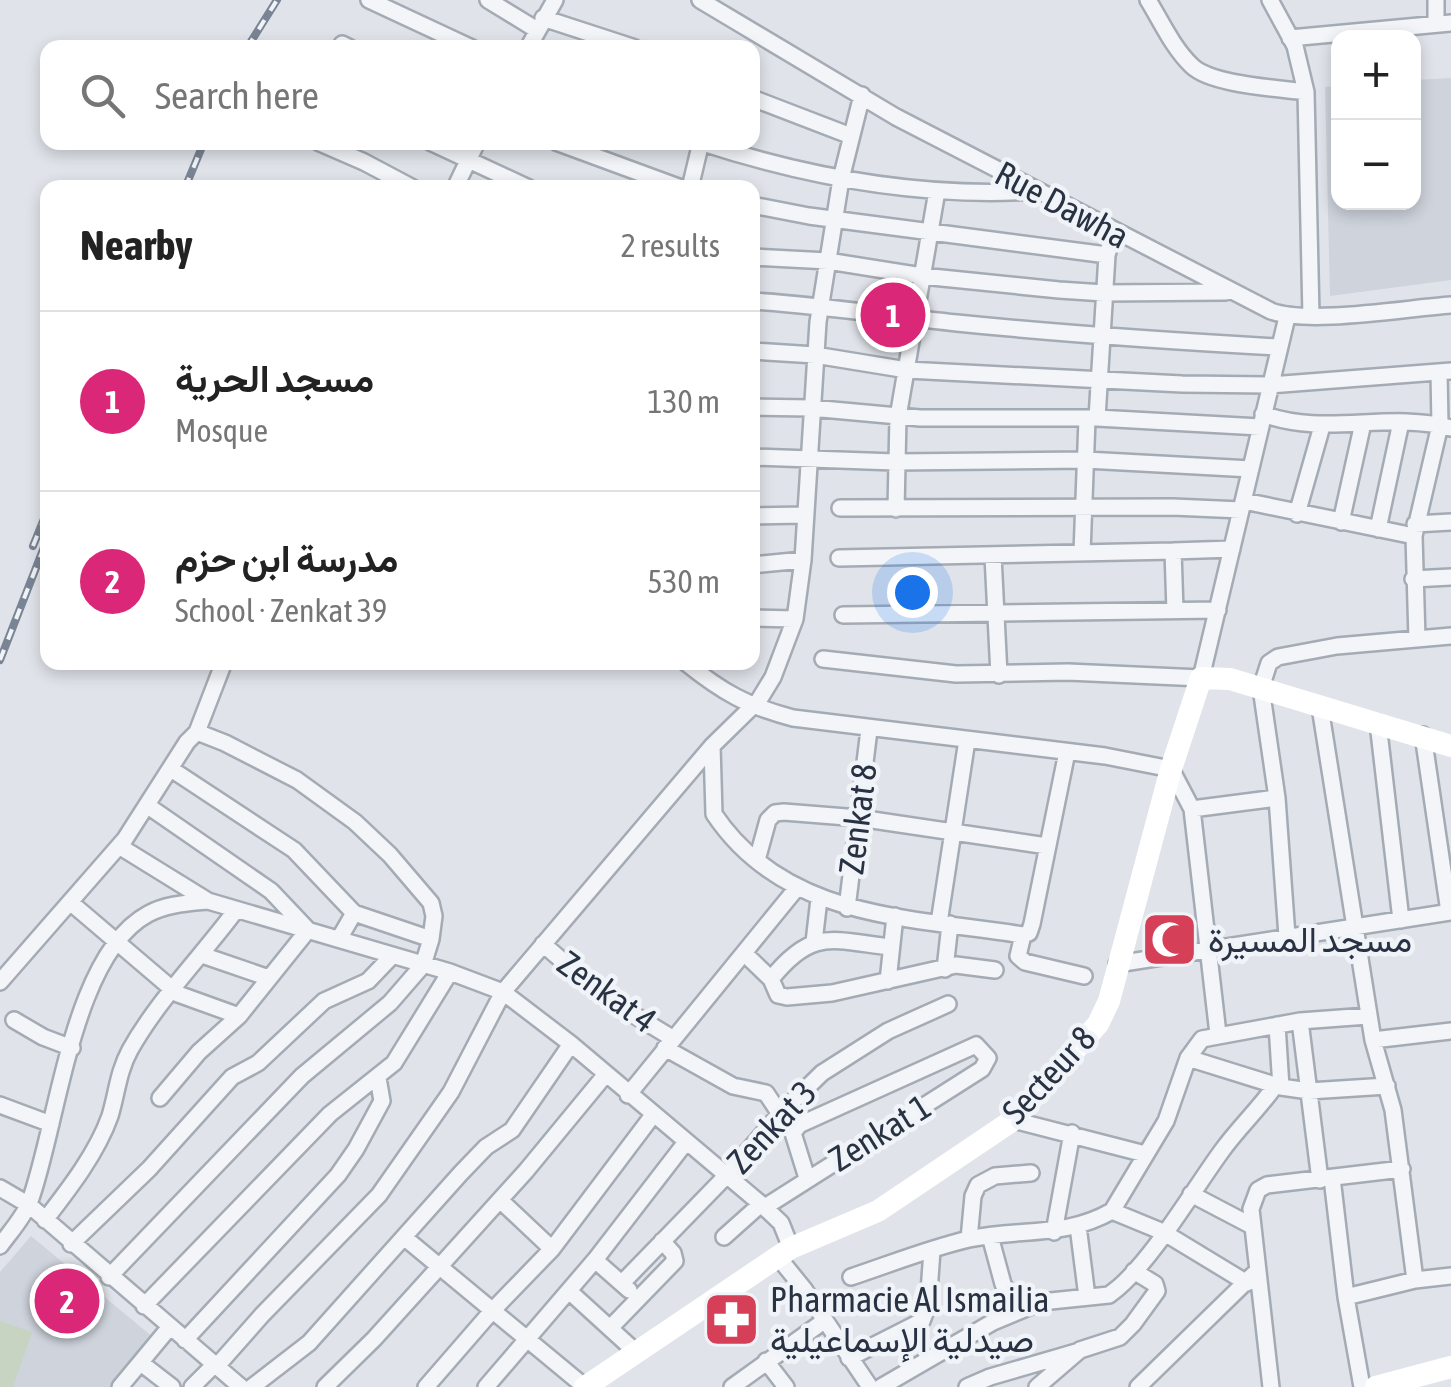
<!DOCTYPE html>
<meta charset="utf-8">
<style>
:root{--surface:#fff;--page:#f6f6f6;--text:#222;--muted:#767676;--line:#e0e0e0;--accent:#db2777}
body{margin:0;font-family:"Asap Condensed",Vazirmatn,sans-serif;background:var(--page);color:var(--text)}
.controls{position:absolute;right:30px;top:30px;display:grid;overflow:hidden;border-radius:20px;box-shadow:0 5px 15px #0003}
.controls button{width:90px;height:90px;display:grid;place-items:center;padding:0;border:0;border-bottom:2px solid var(--line);background:var(--surface);color:var(--text);font:50px sans-serif}
.you{position:absolute;left:912px;top:592px;width:35px;height:35px;margin:-25px;border:8px solid #fff;border-radius:50%;background:#1a73e8;box-shadow:0 0 0 15px #1a73e833}
.badge{display:grid;place-items:center;width:65px;height:65px;border-radius:50%;background:var(--accent);color:#fff;font-size:32px;font-weight:700}
.pin{position:absolute;translate:-50% -50%;border:5px solid #fff;box-shadow:0 2px 10px #0006}
.list{margin:0;padding:0;list-style:none}
h2{display:flex;justify-content:space-between;align-items:center;height:130px;margin:0;padding:0 40px;font-size:42px}
h2 small{font-size:32px;font-weight:400;color:var(--muted)}
.list li{display:grid;grid-template-columns:65px 1fr auto;gap:30px;align-items:center;box-sizing:border-box;height:180px;padding:0 40px;border-top:2px solid var(--line)}
.list b{display:block;font-size:38px;white-space:nowrap}
.list p{margin:0;font-size:32px;white-space:nowrap;color:var(--muted)}
.list em{font-size:32px;font-style:normal;color:var(--muted)}
.icon{flex:none;width:55px;height:55px;fill:none;stroke:currentColor;stroke-width:2;stroke-linecap:round;stroke-linejoin:round}
.map{position:relative;flex:none;width:1451px;height:1387px;overflow:hidden}
.search{position:absolute;background:var(--surface);box-shadow:0 5px 15px #0003;left:40px;top:40px;width:720px;height:110px;display:flex;align-items:center;gap:25px;box-sizing:border-box;padding:0 35px;border-radius:20px;color:var(--muted);font-size:38px}
.panel{position:absolute;background:var(--surface);box-shadow:0 5px 15px #0003;left:40px;top:180px;width:720px;height:490px;border-radius:20px}
.map>svg:first-child{display:block}
</style>
<div class="map">
<svg width="1451" height="1387" viewBox="0 0 1451 1387">
<rect width="100%" height="100%" fill="#e0e4ea"/>
<path fill="#ced3dc" d="M 1451,78 L 1451,280 L 1330,296 L 1325,87 L 1338,86 L 1338,202 L 1414,202 L 1414,80 Z
M 31,1236 L 154,1338 L 111,1387 L 0,1387 L 0,1272 Z"/>
<path fill="#c6d4c1" d="M 0,1321 L 32,1332 L 13,1387 L 0,1387 Z"/>
<g fill="none" stroke-linecap="round" stroke-linejoin="round">
<defs>
<path id="street" d="M 369,0 L 472,48
M 488,0 L 537,30
M 700,0 L 896,117 L 1271,311 C 1308,325 1407,308 1451,305
M 1148,0 C 1161,21 1173,48 1192,66 C 1212,85 1277,88 1306,92
M 1270,0 L 1295,46 L 1306,92 L 1311,316
M 1436,0 L 1436,23
M 543,18 L 635,48
M 1290,38 L 1451,23
M 342,44 L 350,48
M 528,48 L 555,0
M 752,98 L 851,136
M 318,142 L 364,162 L 413,188
M 430,142 L 529,188
M 556,142 L 681,188
M 700,142 C 807,177 923,198 1035,191
M 455,188 L 477,142
M 690,188 L 701,142
M 752,205 L 809,216 L 1107,255 L 1114,233
M 752,257 L 828,261 L 922,276 L 1059,290 L 1104,293 L 1226,292
M 752,301 C 821,305 889,316 957,323 C 1064,334 1170,341 1277,347
M 752,351 L 815,355 L 907,370 L 1182,384 L 1269,385 L 1451,371
M 752,407 L 811,408 L 920,418 L 1097,418 L 1260,427
M 1263,414 C 1324,437 1388,411 1451,428
M 1097,418 L 1107,255
M 752,457 L 895,462 L 1086,460 L 1251,469
M 1244,501 L 1414,536
M 840,508 L 1173,507 L 1241,510
M 896,509 L 898,417 L 937,191
M 1297,514 L 1322,426
M 752,516 L 805,515
M 1341,522 L 1363,423
M 1415,524 L 1451,522
M 1378,529 L 1401,422
M 1173,551 L 1232,549
M 1082,553 L 1087,419
M 993,556 L 999,675
M 839,558 L 1173,551 L 1175,611
M 752,565 L 803,560
M 1413,579 L 1451,577
M 843,615 L 1218,610
M 752,618 L 795,619
M 1417,639 L 1414,536 L 1440,425 L 1439,372
M 823,659 L 956,674 L 1068,672 L 1201,678 L 1287,317
M 685,662 C 722,692 747,706 793,718 L 1105,756 L 1171,769 L 1192,809 L 1218,1034
M 1320,707 L 1373,1040 L 1393,1110 L 1415,1280
M 1378,723 L 1401,920
M 1423,735 L 1449,912
M 712,746 L 714,814 C 785,920 911,917 1023,935
M 1067,752 L 1032,924 L 1029,933 L 1023,935 L 1018,956 L 1025,962 L 1084,976
M 171,769 L 294,850 L 354,913 L 339,939
M 148,806 L 271,891 L 308,930 L 239,1016 L 199,1052 L 160,1098
M 1192,809 L 1277,798
M 119,846 L 208,901
M 757,860 L 768,820 L 775,813 L 784,812 L 859,818 L 1047,846
M 70,902 L 178,994 L 239,1016
M 847,908 L 869,730
M 354,913 L 431,939
M 939,923 L 967,740
M 1287,936 L 1277,798 L 1261,688 L 1269,663 L 1278,657 L 1337,646 L 1451,636
M 814,942 L 819,899
M 543,944 L 603,996 L 672,1038
M 745,954 L 771,979 L 778,995 L 787,997 L 832,993 L 956,965 L 995,970
M 202,955 L 269,978
M 1117,964 L 1451,912
M 945,969 L 950,924
M 771,979 C 812,928 831,940 890,947
M 888,981 L 895,916
M 0,982 L 125,839 L 187,742 L 197,732 L 224,662
M 14,1020 L 43,1037 L 72,1048
M 1300,1021 L 1320,1180
M 1277,1025 L 1281,1087
M 1373,1040 L 1451,1031
M 665,1048 L 733,1086 L 766,1093 L 780,1114
M 1188,1058 L 1281,1087 L 1309,1091 L 1387,1086
M 628,1095 L 796,889
M 0,1105 L 51,1124
M 1013,1120 L 1145,1154
M 1332,1178 L 1346,1297 L 1362,1387
M 0,1188 L 29,1205 L 241,1387
M 1191,1194 L 1252,1226
M 500,1200 L 552,1249
M 765,1207 L 982,1069 L 988,1058 L 976,1045 L 799,1125 L 793,1133 L 807,1178
M 1112,1211 L 1163,1232 L 1247,1283
M 45,1220 C 69,1189 97,1153 110,1116 C 117,1093 118,1072 130,1050 C 158,1000 201,957 236,910
M 1078,1226 L 1087,1297
M 1054,1232 L 1072,1133
M 990,1236 L 1003,1284 L 1019,1311
M 724,1237 L 761,1204
M 405,1238 L 585,1387
M 969,1239 L 973,1196 L 978,1185 L 995,1176 L 1031,1173
M 71,1244 L 149,1169 L 232,1077 L 258,1063 L 324,1001 L 368,981 L 391,957
M 0,1246 C 10,1232 24,1217 30,1201 C 58,1124 72,955 148,914 C 166,904 188,903 208,901 L 450,972 L 503,992 L 571,1044 L 761,1204 L 781,1223 L 791,1248
M 778,1257 L 804,1289 L 870,1387
M 595,1260 L 629,1290
M 109,1277 L 302,1076 L 390,1003 L 423,965 L 431,939 L 434,916 L 431,903 L 390,855 L 355,822 L 297,780 L 225,743 L 197,732
M 851,1277 C 890,1264 930,1248 969,1239 C 1020,1228 1065,1238 1112,1211 L 1166,1121 L 1188,1058 L 1202,1039 L 1300,1021 L 1368,1016
M 622,1283 L 727,1175 L 780,1114 L 822,1073 L 888,1031 L 948,1004
M 569,1291 L 637,1353
M 1346,1297 L 1415,1280 L 1451,1276
M 144,1306 L 330,1114 L 394,1063 L 450,972
M 611,1327 L 675,1261 L 673,1253 L 662,1241
M 185,1340 L 338,1175 L 356,1149 L 382,1101 L 378,1078
M 849,1358 L 922,1321 L 928,1305 L 932,1251
M 766,1361 L 786,1387
M 141,1363 L 172,1387
M 217,1366 L 262,1315 L 379,1195 L 451,1092 L 503,992 L 712,746 L 759,700 L 773,677 L 795,619 L 803,560 L 818,322 L 841,179 L 862,95
M 120,1387 L 169,1328
M 192,1387 L 215,1364
M 252,1387 L 309,1343 L 461,1173 L 486,1147 L 512,1130 L 571,1044
M 325,1387 L 374,1339 L 526,1171 L 606,1074
M 426,1387 L 492,1311 L 552,1249 L 653,1115
M 486,1387 L 595,1260 L 686,1142
M 732,1387 L 824,1321
M 881,1387 L 993,1322 L 1041,1302 L 1109,1295 L 1118,1288 C 1154,1257 1192,1192 1221,1152 C 1238,1128 1259,1109 1275,1086
M 967,1387 L 990,1377 L 1076,1352
M 1037,1387 L 1080,1350 L 1120,1337 L 1133,1324 L 1157,1291 L 1155,1284 L 1134,1271
M 1138,1387 L 1257,1271
M 1271,1387 L 1251,1209 L 1258,1190 L 1267,1185 L 1402,1169"/>
</defs>
<use href="#street" stroke="#a5abb4" stroke-width="20"/>
<use href="#street" stroke="#f3f5f8" stroke-width="15"/>
<path stroke="#fff" stroke-width="22" d="M 585,1387 L 791,1248 L 878,1211 L 1013,1120 L 1098,1024 L 1109,1001 L 1171,769 L 1201,678 L 1230,679 L 1451,746
M 1376,1387 L 1451,1367"/>
<defs>
<path id="rail" d="M 247,48 L 277,0
M 185,188 L 204,142
M 33,546 L 48,509
M 0,660 L 48,537"/>
</defs>
<use href="#rail" stroke="#798494" stroke-width="8"/>
<use href="#rail" stroke="#f0f3f7" stroke-width="4" stroke-dasharray="11" stroke-linecap="butt"/>
</g>
<defs>
<symbol id="mosque-square" viewBox="-11 -11 22 22"><rect x="-9" y="-9" width="18" height="18" rx="4" fill="#d53f58" stroke="#f0f3f7"/><path d="M3.5-4.9A6 6 0 1 0 3.5 4.9A5 5 0 1 1 3.5-4.9Z" fill="#fff"/></symbol>
<symbol id="pharmacy-square" viewBox="-11 -11 22 22"><rect x="-9" y="-9" width="18" height="18" rx="4" fill="#d53f58" stroke="#f0f3f7"/><path d="M-2-6h4v4h4v4h-4v4h-4v-4h-4v-4h4Z" fill="#fff"/></symbol>
</defs>
<g fill-rule="evenodd">
<use href="#mosque-square" x="1138" y="908" width="63" height="63"/>
<use href="#pharmacy-square" x="700" y="1288" width="63" height="63"/>
</g>
<g text-anchor="middle" stroke-width="9" stroke-linejoin="round" paint-order="stroke">
<g font-size="35" fill="#283242" stroke="#f0f3f7">
<text transform="translate(1062 205) rotate(28)" y="12">Rue Dawha</text>
<text transform="translate(858 819) rotate(-83)" y="12">Zenkat 8</text>
<text transform="translate(607 992) rotate(36)" y="12">Zenkat 4</text>
<text transform="translate(1049 1075) rotate(-47)" y="12">Secteur 8</text>
<text transform="translate(772 1127) rotate(-47)" y="12">Zenkat 3</text>
<text transform="translate(880 1133) rotate(-32)" y="12">Zenkat 1</text>
</g>
<g font-size="35" fill="#283242" stroke="#f0f3f7" text-anchor="start">
<text x="1208" y="952">مسجد المسيرة</text>
<text x="770" y="1312">Pharmacie Al Ismailia<tspan x="770" dy="40">صيدلية الإسماعيلية</tspan></text>
</g>
</g>
</svg>
<div class="controls">
<button>+</button>
<button>−</button>
</div>
<div class="you"></div>
<div class="pin badge" style="left:893px;top:315px">1</div>
<div class="pin badge" style="left:67px;top:1301px">2</div>
<div class="search"><svg class="icon" aria-label="search" viewBox="0 0 24 24"><circle cx="10" cy="10" r="6"/><path d="M15 15l6 6"/></svg>Search here</div>
<section class="panel">
<h2>Nearby<small>2 results</small></h2>
<ul class="list">
<li><span class="badge">1</span><div><b>مسجد الحرية</b><p>Mosque</p></div><em>130 m</em></li>
<li><span class="badge">2</span><div><b>مدرسة ابن حزم</b><p>School · Zenkat 39</p></div><em>530 m</em></li>
</ul>
</section>
</div>
